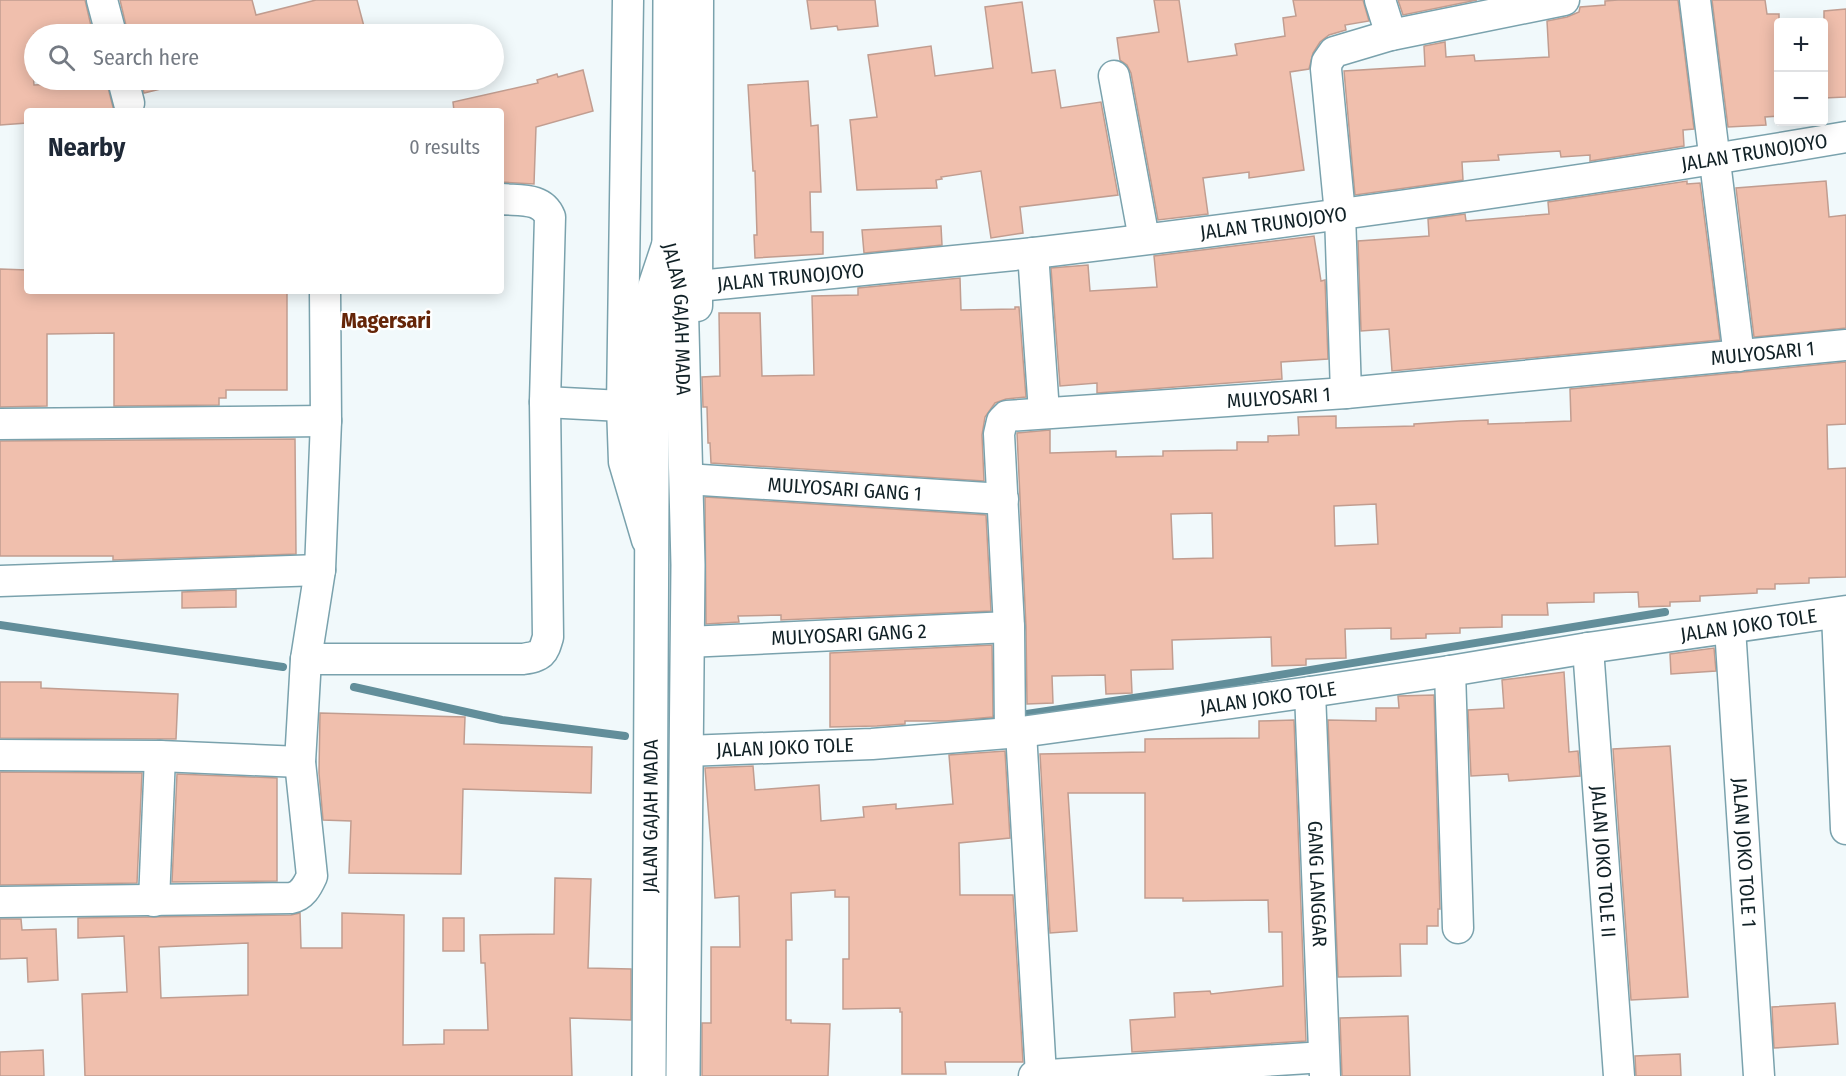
<!DOCTYPE html>
<meta charset="utf-8">
<style>
:root{--surface:#fff;--page:#f2f2f3;--text:#1f2937;--muted:#747a83;--line:#e0e1e3}
body{margin:0;font-family:"Fira Sans Condensed",sans-serif;background:var(--page);color:var(--text)}
.controls{position:absolute;right:18px;top:18px;display:grid;overflow:hidden;border-radius:6px;box-shadow:0 3px 15px #0003}
.controls button{width:54px;height:54px;display:grid;place-items:center;padding:0;border:0;border-bottom:2px solid var(--line);background:var(--surface);color:var(--text);font:30px sans-serif}
.list{margin:0;padding:0;list-style:none}
h2{display:flex;justify-content:space-between;align-items:center;height:78px;margin:0;padding:0 24px;font-size:26px}
h2 small{font-size:20px;font-weight:400;color:var(--muted)}
.icon{flex:none;width:33px;height:33px;fill:none;stroke:currentColor;stroke-width:2;stroke-linecap:round;stroke-linejoin:round}
.map{position:relative;flex:none;width:1846px;height:1076px;overflow:hidden}
.search{position:absolute;background:var(--surface);box-shadow:0 3px 15px #0003;left:24px;top:24px;width:480px;height:66px;display:flex;align-items:center;gap:15px;box-sizing:border-box;padding:0 21px;border-radius:33px;color:var(--muted);font-size:22px}
.panel{position:absolute;background:var(--surface);box-shadow:0 3px 15px #0003;left:24px;top:108px;width:480px;height:186px;border-radius:6px}
.map>svg:first-child{display:block}
</style>
<div class="map">
<svg width="1846" height="1076" viewBox="0 0 1846 1076">
<rect width="100%" height="100%" fill="#f1f9fb"/>
<g fill="none" stroke-linecap="round" stroke-linejoin="round">
<path stroke="#628e9a" stroke-width="8" d="M 0,625 L 283,667
M 354,687 L 502,720 L 625,736
M 979,721 L 1200,688 L 1665,612"/>
</g>
<path fill="#f0bfad" stroke="#c19d90" stroke-width="1.5" fill-rule="evenodd" d="M 0,0 L 85,0 L 92,30 L 62,34 L 34,34 L 34,38 L 30,39 L 34,85 L 80,83 L 80,80 L 106,80 L 114,111 L 27,111 L 27,123 L 0,125 Z
M 120,0 L 252,0 L 256,15 L 316,0 L 357,0 L 366,34 L 128,34 Z
M 807,0 L 875,0 L 878,26 L 838,30 L 837,26 L 811,29 Z
M 1154,0 L 1179,0 L 1188,62 L 1237,55 L 1235,44 L 1285,36 L 1283,18 L 1296,16 L 1293,0 L 1363,0 L 1369,21 L 1345,25 L 1346,30 L 1329,35 L 1320,42 L 1313,53 L 1309,69 L 1290,72 L 1304,170 L 1249,178 L 1249,172 L 1203,178 L 1208,214 L 1158,220 L 1131,73 L 1127,65 L 1120,60 L 1117,38 L 1159,32 Z
M 1398,0 L 1477,0 L 1403,15 Z
M 1618,0 L 1678,0 L 1694,129 L 1683,130 L 1684,146 L 1590,161 L 1590,155 L 1561,157 L 1560,151 L 1498,155 L 1499,160 L 1462,162 L 1463,180 L 1355,195 L 1344,71 L 1425,66 L 1424,46 L 1445,42 L 1446,57 L 1474,55 L 1475,61 L 1549,57 L 1547,21 L 1567,17 L 1579,12 L 1580,7 L 1605,5 L 1605,1 Z
M 1712,0 L 1765,0 L 1767,14 L 1779,14 L 1779,116 L 1765,117 L 1766,125 L 1728,127 Z
M 1022,2 L 1032,73 L 1055,70 L 1061,108 L 1101,102 L 1118,195 L 1020,207 L 1023,233 L 991,238 L 981,171 L 941,177 L 942,179 L 936,180 L 937,188 L 857,190 L 850,120 L 877,117 L 868,55 L 931,46 L 935,76 L 993,68 L 985,7 Z
M 1846,9 L 1846,97 L 1824,98 L 1824,11 Z
M 583,70 L 593,111 L 536,127 L 534,184 L 501,182 L 501,111 L 454,111 L 453,102 L 538,83 L 537,80 L 557,74 L 558,77 Z
M 141,80 L 168,80 L 169,87 L 144,93 Z
M 808,81 L 811,126 L 818,125 L 821,192 L 810,192 L 811,232 L 823,232 L 823,254 L 755,258 L 754,235 L 757,235 L 755,171 L 753,171 L 748,85 Z
M 1687,181 L 1687,184 L 1700,183 L 1720,340 L 1392,371 L 1389,329 L 1361,331 L 1358,241 L 1429,236 L 1428,219 L 1465,214 L 1466,221 L 1549,214 L 1548,202 Z
M 1826,181 L 1829,217 L 1846,215 L 1846,328 L 1754,337 L 1736,188 Z
M 941,226 L 942,245 L 864,253 L 862,230 Z
M 1314,236 L 1321,281 L 1325,280 L 1328,359 L 1281,362 L 1282,379 L 1097,393 L 1097,383 L 1060,386 L 1051,268 L 1088,265 L 1090,291 L 1157,287 L 1154,256 Z
M 0,269 L 27,270 L 27,291 L 287,291 L 287,390 L 226,390 L 226,398 L 219,398 L 219,405 L 114,406 L 114,333 L 47,334 L 47,406 L 0,407 Z
M 960,278 L 961,310 L 1015,309 L 1015,307 L 1019,307 L 1026,397 L 1006,399 L 995,403 L 985,417 L 982,435 L 984,481 L 711,463 L 710,443 L 708,443 L 707,407 L 703,407 L 702,377 L 720,376 L 719,313 L 760,313 L 762,376 L 814,375 L 812,296 L 858,295 L 858,288 Z
M 1846,362 L 1846,424 L 1827,425 L 1828,469 L 1846,468 L 1846,577 L 1809,578 L 1809,583 L 1775,584 L 1775,589 L 1757,589 L 1757,593 L 1700,596 L 1700,601 L 1670,602 L 1670,606 L 1639,607 L 1638,592 L 1594,593 L 1594,602 L 1547,603 L 1548,615 L 1502,615 L 1502,627 L 1460,628 L 1460,633 L 1426,634 L 1426,638 L 1391,639 L 1391,628 L 1345,629 L 1346,658 L 1306,659 L 1306,665 L 1272,666 L 1271,637 L 1172,640 L 1173,669 L 1131,670 L 1132,693 L 1106,694 L 1105,675 L 1052,676 L 1053,703 L 1027,704 L 1026,627 L 1017,433 L 1050,430 L 1050,453 L 1116,451 L 1116,457 L 1163,456 L 1163,451 L 1237,450 L 1237,442 L 1268,442 L 1268,436 L 1299,435 L 1298,417 L 1336,416 L 1336,428 L 1414,426 L 1414,424 L 1460,421 L 1488,420 L 1488,424 L 1571,421 L 1570,389 ZM 1376,504 L 1378,544 L 1335,546 L 1334,506 ZM 1212,513 L 1213,558 L 1173,559 L 1171,514 Z
M 295,439 L 296,554 L 113,560 L 113,556 L 0,556 L 0,441 Z
M 705,497 L 986,515 L 991,611 L 781,620 L 781,615 L 738,616 L 739,622 L 706,624 Z
M 236,590 L 236,607 L 182,608 L 182,592 Z
M 992,645 L 993,717 L 946,721 L 905,721 L 905,724 L 877,726 L 830,727 L 830,653 Z
M 1714,648 L 1716,671 L 1671,674 L 1670,654 Z
M 1564,672 L 1569,752 L 1578,751 L 1580,776 L 1509,781 L 1508,774 L 1471,776 L 1468,710 L 1504,708 L 1502,680 Z
M 0,682 L 41,682 L 41,688 L 178,694 L 176,739 L 0,738 Z
M 1434,695 L 1440,909 L 1438,909 L 1438,926 L 1427,926 L 1427,944 L 1400,944 L 1401,976 L 1338,977 L 1328,720 L 1376,721 L 1376,708 L 1399,708 L 1398,696 Z
M 320,713 L 465,717 L 464,744 L 592,747 L 591,793 L 463,789 L 461,874 L 349,873 L 351,821 L 323,820 L 319,773 Z
M 1294,720 L 1306,1041 L 1132,1052 L 1130,1020 L 1175,1017 L 1174,993 L 1210,991 L 1211,994 L 1283,986 L 1282,932 L 1269,932 L 1268,900 L 1183,901 L 1183,898 L 1145,898 L 1145,793 L 1068,793 L 1077,931 L 1050,933 L 1040,754 L 1145,752 L 1145,739 L 1259,738 L 1259,721 Z
M 1670,746 L 1688,997 L 1631,1000 L 1613,749 Z
M 1005,751 L 1010,838 L 959,843 L 960,895 L 1013,895 L 1023,1062 L 945,1062 L 946,1074 L 902,1074 L 902,1012 L 900,1012 L 900,1008 L 843,1009 L 843,959 L 849,959 L 849,897 L 835,897 L 835,890 L 791,893 L 792,940 L 786,940 L 786,1020 L 791,1020 L 791,1023 L 830,1024 L 828,1076 L 702,1076 L 702,1023 L 711,1023 L 711,947 L 740,947 L 739,896 L 715,898 L 705,768 L 753,766 L 755,790 L 819,785 L 821,821 L 864,817 L 863,807 L 896,804 L 896,809 L 953,804 L 949,755 Z
M 0,772 L 142,773 L 137,883 L 0,885 Z
M 177,774 L 277,778 L 277,881 L 172,882 Z
M 555,878 L 591,879 L 588,968 L 631,969 L 631,1020 L 570,1018 L 572,1076 L 85,1076 L 82,994 L 127,992 L 124,936 L 78,938 L 78,918 L 291,915 L 300,913 L 301,948 L 342,948 L 342,913 L 404,915 L 403,1045 L 444,1044 L 444,1030 L 488,1030 L 485,963 L 481,963 L 480,935 L 554,934 ZM 248,943 L 248,995 L 161,998 L 159,947 Z
M 443,918 L 464,918 L 464,951 L 443,951 Z
M 0,919 L 21,919 L 22,930 L 56,929 L 58,980 L 28,982 L 27,958 L 0,959 Z
M 1835,1003 L 1838,1044 L 1774,1048 L 1772,1007 Z
M 1408,1016 L 1410,1076 L 1342,1076 L 1340,1018 Z
M 43,1050 L 44,1076 L 0,1076 L 0,1052 Z
M 1680,1054 L 1681,1076 L 1636,1076 L 1635,1056 Z"/>
<g fill="none" stroke-linecap="round" stroke-linejoin="round">
<defs>
<g id="minor">
<path d="M 102,0 L 111,34"/>
<path d="M 628,0 L 622,406 L 624,462 L 647,540"/>
<path d="M 1380,0 L 1391,35"/>
<path d="M 1695,0 L 1739,356"/>
<path d="M 1114,76 L 1144,239"/>
<path d="M 123,80 L 129,103"/>
<path d="M 1033,253 L 1044,412"/>
<path id="s1" d="M 698,286 C 810,275 922,265 1034,253 C 1305,221 1577,183 1846,137"/>
<path d="M 697,306 L 698,0"/>
<path d="M 1346,393 L 1340,214 L 1326,69 L 1327,62 L 1334,52 L 1391,35 L 1564,0"/>
<path d="M 545,402 L 622,406"/>
<path d="M 0,424 L 326,421"/>
<path id="s2" d="M 686,479 L 1003,499"/>
<path d="M 0,581 L 320,570"/>
<path d="M 1837,613 L 1846,829"/>
<path id="s3" d="M 1730,628 L 1759,1076"/>
<path id="s4" d="M 687,642 L 1009,627"/>
<path id="s5" d="M 1588,648 L 1619,1076"/>
<path d="M 306,659 L 523,659 C 542,656 543,654 548,637 L 545,402 L 550,217 C 542,197 520,201 501,199"/>
<path d="M 1450,671 L 1458,928"/>
<path id="s6" d="M 1310,692 L 1325,1076"/>
<path d="M 1021,732 L 1041,1075"/>
<path id="s7" d="M 1010,733 L 1009,627 L 999,434 L 1002,421 L 1007,416 L 1346,393 L 1846,345"/>
<path id="s8" d="M 686,751 L 872,744 L 1021,732 L 1310,692 L 1450,671 L 1588,648 L 1846,611"/>
<path d="M 0,755 L 160,756 L 300,762"/>
<path d="M 154,901 L 160,756"/>
<path d="M 0,902 L 291,898 C 302,896 307,887 312,876 L 300,762 L 306,659 L 320,570 L 326,421 L 325,291"/>
<path d="M 1034,1076 L 1324,1057"/>
</g>
<g id="major">
<path id="s9" d="M 670,0 L 669,244 L 681,291 L 688,565 L 683,1076"/>
<path id="s10" d="M 649,1076 L 653,292 L 669,244"/>
</g>
</defs>
<use href="#minor" stroke="#7aa2ad" stroke-width="33"/>
<use href="#major" stroke="#7aa2ad" stroke-width="36"/>
<use href="#minor" stroke="#fff" stroke-width="30"/>
<use href="#major" stroke="#fff" stroke-width="33"/>
</g>
<g text-anchor="middle" stroke-width="4.5" stroke-linejoin="round" paint-order="stroke">
<g font-size="20" fill="#112126" stroke="#fff">
<text dy="7" stroke="none"><textPath href="#s1" startOffset="1065">JALAN TRUNOJOYO</textPath></text>
<text dy="7" stroke="none"><textPath href="#s1" startOffset="579">JALAN TRUNOJOYO</textPath></text>
<text dy="7" stroke="none"><textPath href="#s1" startOffset="93">JALAN TRUNOJOYO</textPath></text>
<text dy="7" stroke="none"><textPath href="#s9" startOffset="320">JALAN GAJAH MADA</textPath></text>
<text dy="7" stroke="none"><textPath href="#s7" startOffset="1078">MULYOSARI 1</textPath></text>
<text dy="7" stroke="none"><textPath href="#s7" startOffset="592">MULYOSARI 1</textPath></text>
<text dy="7" stroke="none"><textPath href="#s2" startOffset="159">MULYOSARI GANG 1</textPath></text>
<text dy="7" stroke="none"><textPath href="#s8" startOffset="1071">JALAN JOKO TOLE</textPath></text>
<text dy="7" stroke="none"><textPath href="#s4" startOffset="162">MULYOSARI GANG 2</textPath></text>
<text dy="7" stroke="none"><textPath href="#s8" startOffset="585">JALAN JOKO TOLE</textPath></text>
<text dy="7" stroke="none"><textPath href="#s8" startOffset="99">JALAN JOKO TOLE</textPath></text>
<text dy="7" stroke="none"><textPath href="#s10" startOffset="260">JALAN GAJAH MADA</textPath></text>
<text dy="7" stroke="none"><textPath href="#s3" startOffset="225">JALAN JOKO TOLE 1</textPath></text>
<text dy="7" stroke="none"><textPath href="#s5" startOffset="214">JALAN JOKO TOLE II</textPath></text>
<text dy="7" stroke="none"><textPath href="#s6" startOffset="192">GANG LANGGAR</textPath></text>
</g>
<g font-size="22" font-weight="bold" fill="#652508" stroke="#fff">
<text x="386" y="328">Magersari</text>
</g>
</g>
</svg>
<div class="controls">
<button>+</button>
<button>−</button>
</div>
<div class="search"><svg class="icon" aria-label="search" viewBox="0 0 24 24"><circle cx="10" cy="10" r="6"/><path d="M15 15l6 6"/></svg>Search here</div>
<section class="panel">
<h2>Nearby<small>0 results</small></h2>
<ul class="list">
</ul>
</section>
</div>
